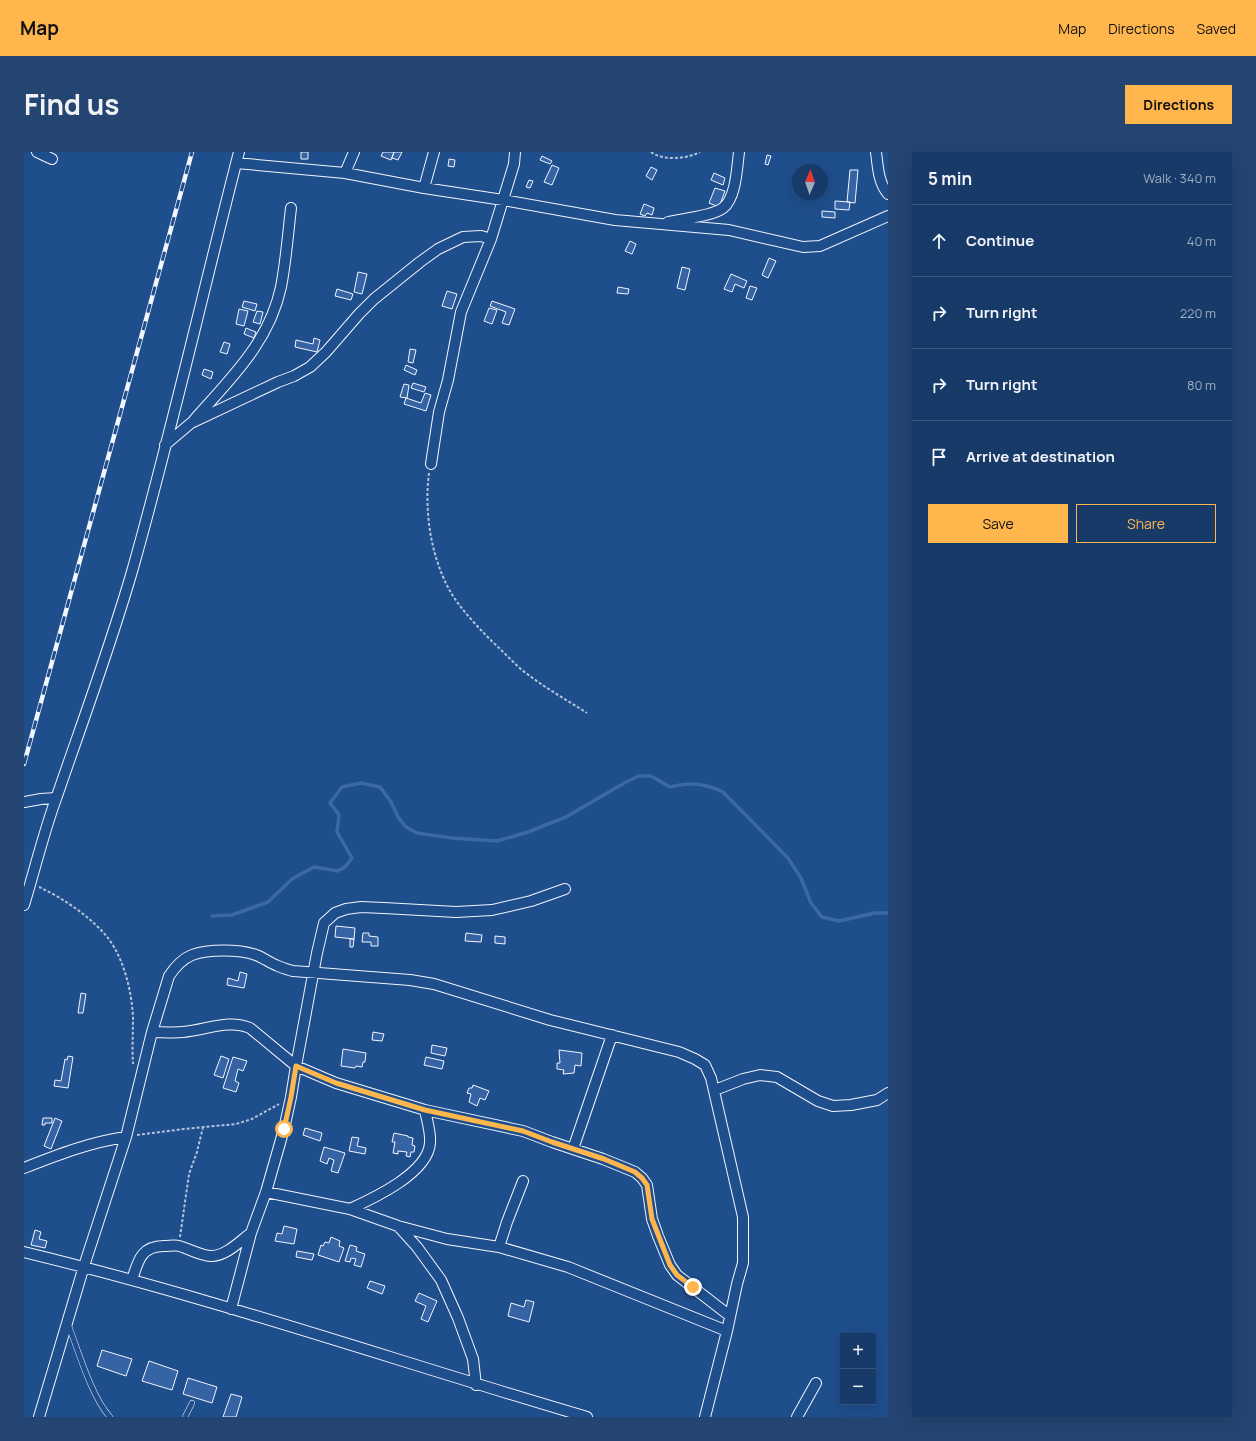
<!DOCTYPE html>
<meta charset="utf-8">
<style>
:root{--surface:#173a69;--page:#244571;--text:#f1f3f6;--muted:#9eadc0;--line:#36547d;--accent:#ffb74d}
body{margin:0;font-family:Manrope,sans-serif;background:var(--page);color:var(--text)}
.controls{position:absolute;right:12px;bottom:12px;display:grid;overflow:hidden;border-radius:0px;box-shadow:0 4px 16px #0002}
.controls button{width:36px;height:36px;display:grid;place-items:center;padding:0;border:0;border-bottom:1px solid var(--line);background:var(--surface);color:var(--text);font:20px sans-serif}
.compass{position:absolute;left:768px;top:12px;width:36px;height:36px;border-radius:50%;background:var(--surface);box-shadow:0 4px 16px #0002;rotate:2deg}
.stop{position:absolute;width:12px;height:12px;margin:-9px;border:3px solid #ffb74d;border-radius:50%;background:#fff}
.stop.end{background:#ffb74d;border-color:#fff;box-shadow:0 1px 4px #0008}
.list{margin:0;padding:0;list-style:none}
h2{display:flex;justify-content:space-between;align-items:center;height:52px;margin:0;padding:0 16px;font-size:17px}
h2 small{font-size:13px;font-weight:400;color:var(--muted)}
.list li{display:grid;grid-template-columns:26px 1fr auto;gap:12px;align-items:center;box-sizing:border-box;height:72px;padding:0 16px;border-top:1px solid var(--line)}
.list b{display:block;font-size:15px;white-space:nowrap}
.list em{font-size:13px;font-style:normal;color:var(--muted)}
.actions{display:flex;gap:8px;padding:12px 16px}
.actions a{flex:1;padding:9px 0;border:1px solid var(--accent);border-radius:0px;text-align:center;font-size:14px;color:var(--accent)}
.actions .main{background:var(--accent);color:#111}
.icon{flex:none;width:22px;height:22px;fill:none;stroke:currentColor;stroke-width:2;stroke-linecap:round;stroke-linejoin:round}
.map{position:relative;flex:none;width:864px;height:1265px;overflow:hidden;border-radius:0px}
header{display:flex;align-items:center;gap:24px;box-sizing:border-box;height:56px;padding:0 20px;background:var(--accent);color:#111}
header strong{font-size:19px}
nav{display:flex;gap:22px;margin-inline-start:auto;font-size:14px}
.intro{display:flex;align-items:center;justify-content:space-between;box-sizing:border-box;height:96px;padding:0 24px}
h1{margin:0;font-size:28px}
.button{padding:10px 18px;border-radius:0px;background:var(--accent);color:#111;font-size:14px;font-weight:700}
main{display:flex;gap:24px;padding:0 24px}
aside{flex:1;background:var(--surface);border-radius:0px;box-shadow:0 4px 16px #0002}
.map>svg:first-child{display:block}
</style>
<header>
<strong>Map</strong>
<nav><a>Map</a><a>Directions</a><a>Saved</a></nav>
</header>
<div class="intro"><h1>Find us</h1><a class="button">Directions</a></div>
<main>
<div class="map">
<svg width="864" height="1265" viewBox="0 0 864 1265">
<rect width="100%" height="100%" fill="#1f4e8c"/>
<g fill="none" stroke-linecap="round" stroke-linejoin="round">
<path stroke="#3b69a3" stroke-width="3.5" d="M 188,764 L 208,763 L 244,750 L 268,727 L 290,715 L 314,719 L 321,715 L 328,706 L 313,680 L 315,663 L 306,651 L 318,635 L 337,631 L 356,635 L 367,650 L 374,665 L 382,675 L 393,681 L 428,686 L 473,689 L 504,680 L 542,665 L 602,630 L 615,624 L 627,624 L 646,635 C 667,630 680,631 699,640 L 764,706 L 777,726 L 787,751 L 798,765 L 815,769 L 851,761 L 864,761"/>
</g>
<path fill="#3563a3" stroke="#f2f6ff" d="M 277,0 L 284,0 L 284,7 L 277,7 Z
M 359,0 L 370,0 L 367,8 L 357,4 Z
M 370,0 L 378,0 L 374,8 L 368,6 Z
M 743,3 L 747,4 L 744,13 L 741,12 Z
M 518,4 L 528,9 L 526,12 L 516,8 Z
M 425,7 L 431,8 L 430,15 L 424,14 Z
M 528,13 L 535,16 L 528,33 L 520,30 Z
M 627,15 L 633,18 L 628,28 L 622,24 Z
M 826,18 L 834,18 L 831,51 L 823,50 Z
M 690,21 L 701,26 L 699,33 L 687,28 Z
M 505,28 L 509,29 L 506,36 L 502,35 Z
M 691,36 L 701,39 L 695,55 L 685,51 Z
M 811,49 L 826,50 L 825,58 L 811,57 Z
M 620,52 L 630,56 L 628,63 L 623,61 L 621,64 L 616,62 Z
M 798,59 L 811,60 L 811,66 L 798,65 Z
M 606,89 L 612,92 L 608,102 L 601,99 Z
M 745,106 L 752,109 L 744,126 L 738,123 Z
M 658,115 L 666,117 L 661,138 L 653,136 Z
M 334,120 L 343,122 L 338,142 L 330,140 Z
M 707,122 L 723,129 L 720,136 L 711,132 L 708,140 L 700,137 Z
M 726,134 L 733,136 L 728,148 L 722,146 Z
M 594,135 L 605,137 L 604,142 L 593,141 Z
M 313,137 L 329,142 L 327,148 L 311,144 Z
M 423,139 L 433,142 L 428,157 L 418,154 Z
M 220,149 L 233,152 L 231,159 L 218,155 Z
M 468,149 L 491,157 L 485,173 L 478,171 L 482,160 L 466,154 Z
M 465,156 L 473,158 L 468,172 L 460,169 Z
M 215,157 L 224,159 L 220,174 L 212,172 Z
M 233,159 L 239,160 L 236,172 L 229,170 Z
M 222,176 L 232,180 L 230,186 L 220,182 Z
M 290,186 L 296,188 L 293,200 L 271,195 L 272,188 L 289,192 Z
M 200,190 L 206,192 L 203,202 L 196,200 Z
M 386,197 L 392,198 L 389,211 L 384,210 Z
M 382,213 L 393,218 L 391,223 L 380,218 Z
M 180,217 L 189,220 L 187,227 L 178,223 Z
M 389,231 L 402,235 L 400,240 L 387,236 Z
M 380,232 L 385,233 L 383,246 L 376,245 Z
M 401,241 L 407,243 L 402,259 L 380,252 L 382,246 L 397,251 Z
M 312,774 L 331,776 L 330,787 L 311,785 Z
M 339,781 L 345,781 L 345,784 L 354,785 L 354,794 L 347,794 L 347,790 L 338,790 Z
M 442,781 L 458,783 L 457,790 L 441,789 Z
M 471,784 L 481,785 L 481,792 L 471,791 Z
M 326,787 L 330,787 L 329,795 L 326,795 Z
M 216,820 L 223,822 L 220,836 L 203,833 L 204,826 L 214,829 Z
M 57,841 L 62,842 L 59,861 L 54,861 Z
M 349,880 L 360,882 L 358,889 L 348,888 Z
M 408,893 L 423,896 L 421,904 L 407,901 Z
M 319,897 L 342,901 L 341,910 L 339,910 L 338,915 L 332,914 L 331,916 L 317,914 Z
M 535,898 L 558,901 L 557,914 L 551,913 L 550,921 L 539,922 L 540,918 L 533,917 L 533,911 L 536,911 Z
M 44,904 L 49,905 L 44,936 L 30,934 L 31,928 L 37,929 L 41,907 L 43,908 Z
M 197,904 L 205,907 L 199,926 L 190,923 Z
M 209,905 L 223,909 L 219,919 L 214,917 L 211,929 L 215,931 L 212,940 L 199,936 Z
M 402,905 L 420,909 L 418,917 L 400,913 Z
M 449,933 L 465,939 L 461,948 L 456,946 L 453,954 L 445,950 L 447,942 L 443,941 L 445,936 L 448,936 Z
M 19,966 L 28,966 L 28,971 L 21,971 L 21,973 L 18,973 Z
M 31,966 L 38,969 L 27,997 L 20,994 Z
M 281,976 L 298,981 L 296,989 L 279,983 Z
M 370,981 L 384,984 L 384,985 L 389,986 L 388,993 L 391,994 L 390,1000 L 387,1000 L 386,1005 L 382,1004 L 383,1000 L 374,999 L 374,1002 L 369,1001 L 371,990 L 368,990 Z
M 328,985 L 335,986 L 333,994 L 342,996 L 341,1002 L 325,999 Z
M 300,995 L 321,1001 L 314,1021 L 307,1019 L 310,1008 L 305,1006 L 303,1012 L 296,1009 Z
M 260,1074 L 273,1077 L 270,1092 L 251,1089 L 253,1081 L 258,1082 Z
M 11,1078 L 17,1080 L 15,1087 L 23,1089 L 21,1096 L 7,1093 Z
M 307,1085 L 316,1089 L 315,1094 L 320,1096 L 315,1110 L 294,1103 L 297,1093 L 299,1094 L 301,1090 L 305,1091 Z
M 326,1093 L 333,1095 L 332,1099 L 341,1102 L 337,1115 L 330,1113 L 332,1107 L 327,1106 L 326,1110 L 321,1109 Z
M 273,1099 L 290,1102 L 288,1108 L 272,1105 Z
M 346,1129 L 361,1134 L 358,1142 L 343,1136 Z
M 395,1141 L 413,1149 L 404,1170 L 397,1167 L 402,1154 L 391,1149 Z
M 502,1148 L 510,1150 L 505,1170 L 484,1164 L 487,1151 L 500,1155 Z
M 78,1198 L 108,1207 L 102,1224 L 73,1214 Z
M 125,1209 L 154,1219 L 148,1238 L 118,1229 Z
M 164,1226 L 193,1235 L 188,1251 L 159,1242 Z
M 207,1242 L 218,1245 L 212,1265 L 199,1265 Z"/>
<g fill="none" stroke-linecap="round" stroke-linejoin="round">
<defs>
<path id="lane" d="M 44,1172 C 54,1198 68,1246 86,1265
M 161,1265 L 168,1251"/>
<path id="street" d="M 13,0 L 28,7
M 852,0 C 854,15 854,30 864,42
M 212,11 L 321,21 L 400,36 L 479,48 L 591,68 L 705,78 L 779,95 L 796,94 L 864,64
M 321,21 L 330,0
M 400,36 L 410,0
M 644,70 C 658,67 689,64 699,56 C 712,46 713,16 715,0
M 170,268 C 206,227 245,191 257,135 C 262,109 264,82 267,56
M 141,293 L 167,271 L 254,230 L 270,224 L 286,215 L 302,200 L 335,162 L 350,147 L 396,110 L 414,97 L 439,85 L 457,84 L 467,87
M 407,312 L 415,260 L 424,228 L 437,160 L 467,87 L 490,12 L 491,0
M 0,650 L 17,647 L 32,646
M 0,753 C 11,717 20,679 33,644 C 59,568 87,493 109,416 C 148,278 179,139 215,0
M 128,880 C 139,880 149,881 159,880 C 183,878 204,867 226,876 L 272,914 L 312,931 L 401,958 L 499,979 L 528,990 L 579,1007 L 611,1020 L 618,1026 L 623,1033 L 628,1067 L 634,1084 L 646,1113 L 653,1123 L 706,1164
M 691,938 L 719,927 L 736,923 L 753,925 L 794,949 L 809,954 L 827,953 L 853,948 L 864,941
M 549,997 L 588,883
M 0,1016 C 33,1003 66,990 102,985
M 242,1040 L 326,1057 L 374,1074 L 423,1087 L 475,1095 L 544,1115 L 703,1179
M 326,1057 C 350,1046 404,1021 406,991 C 407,981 403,969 401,958
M 374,1074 L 393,1095 L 417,1128 L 434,1166 L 449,1207 L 452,1233
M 475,1095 L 483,1070 L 499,1029
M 0,1100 C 190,1146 375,1210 563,1265
M 108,1128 C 114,1109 117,1094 140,1094 C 145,1094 151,1093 155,1094 C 166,1097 177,1104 188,1104 C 203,1103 215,1090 227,1081
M 207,1157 L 227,1081 L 242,1040 L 260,977 L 267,945 L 272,914 L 293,801 L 300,771 L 311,761 L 322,757 L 337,755 L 360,756 L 432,760 L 468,758 L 507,749 L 541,737
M 15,1265 L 60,1114 L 102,985 L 128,880 L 145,824 C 151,815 158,807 168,803 C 184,797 215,797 232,803 C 240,806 246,811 254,814 C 259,816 264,818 269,819 L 386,828 L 410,832 L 526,868 L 655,900 L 671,907 L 681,913 L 687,926 L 719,1065 L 719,1111 L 713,1132 L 703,1179 L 681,1265
M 773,1265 L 792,1231"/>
</defs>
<use href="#lane" stroke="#f2f6ff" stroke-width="6"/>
<use href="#street" stroke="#f2f6ff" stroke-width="12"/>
<path stroke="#b3c4dc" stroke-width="2" stroke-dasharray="3 2" stroke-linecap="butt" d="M 627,0 C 639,9 663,7 676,0
M 405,321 C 400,360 407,405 426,439 C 436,457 460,482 475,496 C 484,504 492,514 502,521 C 521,536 543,548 563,561
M 15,735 C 39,746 67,765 84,786 C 100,807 108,840 109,866 C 109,882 108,897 109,912
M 113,983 L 160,977 L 212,972 L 228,967 L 255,952
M 156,1085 L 165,1022 L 173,1000 L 179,975"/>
<use href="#lane" stroke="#1f4e8c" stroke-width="5"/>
<use href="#street" stroke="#1f4e8c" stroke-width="10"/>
<defs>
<path id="rail" d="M 0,612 L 168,0"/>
</defs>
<use href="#rail" stroke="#f2f6ff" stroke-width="4.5"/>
<use href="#rail" stroke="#1f4e8c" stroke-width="3" stroke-dasharray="9" stroke-linecap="butt"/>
</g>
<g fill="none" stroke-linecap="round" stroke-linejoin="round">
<path stroke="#ffb74d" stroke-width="5" d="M 260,977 L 267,945 L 272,914 L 312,931 L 401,958 L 499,979 L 528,990 L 580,1007 L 611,1020 L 618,1026 L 623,1033 L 628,1067 L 646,1113 L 653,1123 L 669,1135"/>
</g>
</svg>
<div class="controls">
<button>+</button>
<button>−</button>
</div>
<svg class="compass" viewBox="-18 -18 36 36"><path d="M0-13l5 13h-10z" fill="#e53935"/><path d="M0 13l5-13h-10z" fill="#9eadc0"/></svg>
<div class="stop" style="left:260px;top:977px"></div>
<div class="stop end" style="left:669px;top:1135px"></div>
</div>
<aside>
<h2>5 min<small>Walk · 340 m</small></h2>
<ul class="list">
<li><svg class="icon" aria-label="ahead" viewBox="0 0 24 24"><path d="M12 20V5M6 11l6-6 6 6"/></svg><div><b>Continue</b></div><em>40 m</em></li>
<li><svg class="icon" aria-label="right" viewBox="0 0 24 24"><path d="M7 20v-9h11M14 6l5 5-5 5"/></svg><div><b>Turn right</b></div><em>220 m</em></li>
<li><svg class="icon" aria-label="right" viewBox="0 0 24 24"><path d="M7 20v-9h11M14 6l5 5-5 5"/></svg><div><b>Turn right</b></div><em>80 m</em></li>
<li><svg class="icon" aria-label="arrive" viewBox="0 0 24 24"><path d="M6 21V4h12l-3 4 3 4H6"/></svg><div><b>Arrive at destination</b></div></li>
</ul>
<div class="actions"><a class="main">Save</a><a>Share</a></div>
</aside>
</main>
